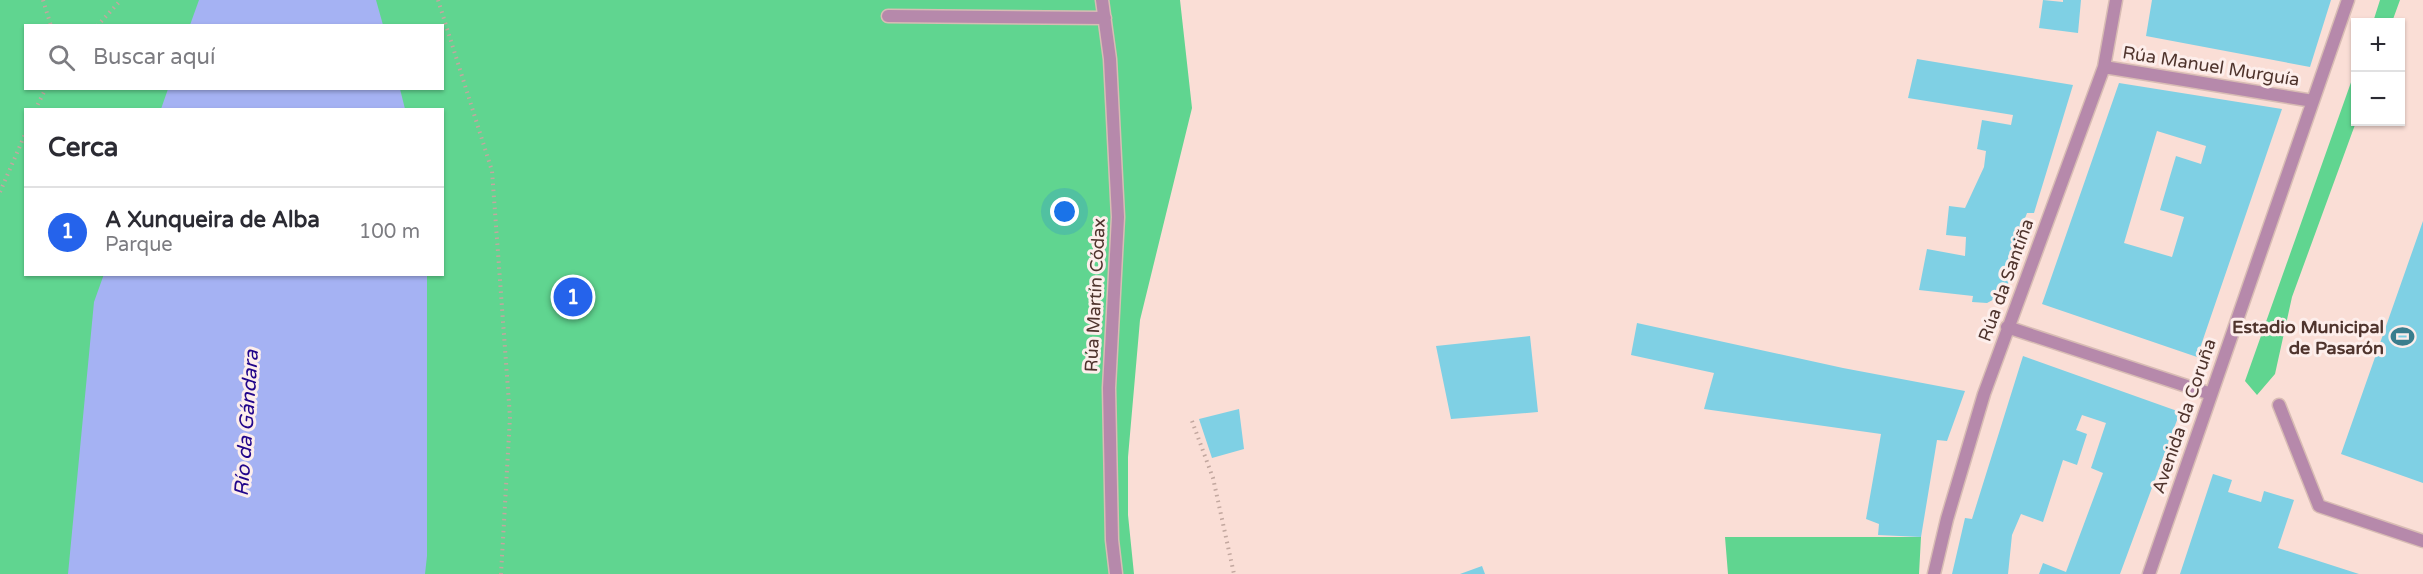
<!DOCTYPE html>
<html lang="es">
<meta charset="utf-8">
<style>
:root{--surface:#fff;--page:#f2f2f3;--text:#2b2b33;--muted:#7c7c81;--line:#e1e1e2;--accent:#2563eb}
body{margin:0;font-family:"Varela Round",sans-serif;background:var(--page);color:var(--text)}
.controls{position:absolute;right:18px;top:18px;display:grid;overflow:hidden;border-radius:0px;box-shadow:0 2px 4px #0004}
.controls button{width:54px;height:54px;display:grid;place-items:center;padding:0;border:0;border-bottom:2px solid var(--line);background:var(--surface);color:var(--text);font:30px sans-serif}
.you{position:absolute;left:1065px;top:212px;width:21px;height:21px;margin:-15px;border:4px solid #fff;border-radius:50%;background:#1a73e8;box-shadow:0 0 0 9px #1a73e833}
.badge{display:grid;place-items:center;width:39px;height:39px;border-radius:50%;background:var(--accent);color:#fff;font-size:20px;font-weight:700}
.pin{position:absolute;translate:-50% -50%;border:3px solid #fff;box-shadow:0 2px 6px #0006}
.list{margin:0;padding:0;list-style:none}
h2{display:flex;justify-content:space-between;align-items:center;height:78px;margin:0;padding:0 24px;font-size:26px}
h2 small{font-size:20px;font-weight:400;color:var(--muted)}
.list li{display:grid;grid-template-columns:39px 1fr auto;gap:18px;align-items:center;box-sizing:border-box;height:90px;padding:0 24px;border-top:2px solid var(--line)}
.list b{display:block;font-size:22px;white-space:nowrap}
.list p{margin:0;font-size:20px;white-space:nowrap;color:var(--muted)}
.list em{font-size:20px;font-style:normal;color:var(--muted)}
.icon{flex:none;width:33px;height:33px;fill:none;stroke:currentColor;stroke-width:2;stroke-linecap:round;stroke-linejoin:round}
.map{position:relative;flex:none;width:2423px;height:574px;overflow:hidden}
.search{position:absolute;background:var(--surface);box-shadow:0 2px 4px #0004;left:24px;top:24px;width:420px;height:66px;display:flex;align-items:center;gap:15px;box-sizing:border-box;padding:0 21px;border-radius:0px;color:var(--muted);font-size:22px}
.panel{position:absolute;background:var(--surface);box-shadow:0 2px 4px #0004;left:24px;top:108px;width:420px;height:168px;border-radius:0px}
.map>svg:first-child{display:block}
</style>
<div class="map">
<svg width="2423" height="574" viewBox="0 0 2423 574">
<rect width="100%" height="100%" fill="#faded6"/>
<path fill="#60d590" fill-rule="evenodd" d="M 0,0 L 1180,0 L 1192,108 L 1140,320 L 1128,457 L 1128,515 L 1134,574 L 0,574 ZM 26,26 L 442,26 L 442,88 L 26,88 ZM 26,110 L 442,110 L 442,274 L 26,274 Z
M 2380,0 L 2400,0 L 2392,22 L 2373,22 Z
M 2355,71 L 2356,122 L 2292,297 L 2275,374 L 2257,395 L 2245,381 Z
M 1725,537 L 1921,537 L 1919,574 L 1728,574 Z"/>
<path fill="#a5b2f3" d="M 199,0 L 376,0 L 383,25 L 190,25 Z
M 168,89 L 400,89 L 405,109 L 161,109 Z
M 104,274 L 427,275 L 427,556 L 425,574 L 68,574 L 94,302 Z"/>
<path fill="#7fd0e4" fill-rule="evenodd" d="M 2043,0 L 2063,2 L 2063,0 L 2081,0 L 2078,33 L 2039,28 Z
M 2152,0 L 2331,0 L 2310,67 L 2146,36 Z
M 1917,59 L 2073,85 L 2034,213 L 2027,213 L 2004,274 L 2011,276 L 2004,294 L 1987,303 L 1972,302 L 1973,296 L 1919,290 L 1927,249 L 1965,256 L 1966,237 L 1946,235 L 1949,206 L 1965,208 L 1984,167 L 1986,151 L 1977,149 L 1982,120 L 2011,125 L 2013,115 L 1908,98 Z
M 2119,83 L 2282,109 L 2197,357 L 2042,304 ZM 2157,131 L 2206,146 L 2201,164 L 2176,156 L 2160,210 L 2184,217 L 2172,257 L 2124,243 Z
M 2423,221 L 2423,483 L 2341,454 Z
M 1637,323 L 1843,368 L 1965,391 L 1947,441 L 1937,440 L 1921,537 L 1878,535 L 1879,524 L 1866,519 L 1881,434 L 1704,409 L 1714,373 L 1631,355 Z
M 1530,336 L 1538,412 L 1451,419 L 1436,346 Z
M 2023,356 L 2180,412 L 2120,574 L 2039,574 L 2043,563 L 2066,572 L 2103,473 L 2091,468 L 2106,423 L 2082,415 L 2076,430 L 2087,434 L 2077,465 L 2063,460 L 2043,522 L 2021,514 L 2012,535 L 2008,574 L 1952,574 L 1965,518 L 1972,519 Z
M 1239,409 L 1244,449 L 1212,458 L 1199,419 Z
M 2213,474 L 2232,480 L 2228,492 L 2261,502 L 2264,491 L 2294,500 L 2278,548 L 2359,574 L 2180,574 Z
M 1482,566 L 1485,574 L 1460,574 Z"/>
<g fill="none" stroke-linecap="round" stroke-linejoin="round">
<defs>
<path id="pedestrian" d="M 2279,405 L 2319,506 L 2423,541"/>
<path id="minor" d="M 1102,0 L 1110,59 L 1118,217 L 1109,388 L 1112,540 L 1116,574
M 888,16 L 1105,18
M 2104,67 L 2313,101
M 2007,327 L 2211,394
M 1934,574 L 1947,519 L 1984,394 L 2104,67 L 2116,0
M 2149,574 L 2348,0"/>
</defs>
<use href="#pedestrian" stroke="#d8bcb4" stroke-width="15"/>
<use href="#minor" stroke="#d8bcb4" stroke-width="15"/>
<path stroke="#c2a79f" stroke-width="4" stroke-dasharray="1.5 4.5" stroke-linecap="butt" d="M 43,0 L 51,26
M 438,0 L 492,171 L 510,417 L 501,574
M 97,26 L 121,0
M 35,110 L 46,88
M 0,192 L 26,132
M 1192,421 L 1213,478 L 1234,574"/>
<use href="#pedestrian" stroke="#b689ab" stroke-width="12"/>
<use href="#minor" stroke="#b689ab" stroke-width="12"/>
</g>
<defs>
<symbol id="stadium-bare" viewBox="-9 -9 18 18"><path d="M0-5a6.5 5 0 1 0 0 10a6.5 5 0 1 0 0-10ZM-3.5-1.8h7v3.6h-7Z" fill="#3a7d8d" stroke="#fdeeeb" stroke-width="2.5" paint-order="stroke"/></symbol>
</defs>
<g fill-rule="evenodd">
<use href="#stadium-bare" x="2386" y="320" width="33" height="33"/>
</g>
<g text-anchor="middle" stroke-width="6" stroke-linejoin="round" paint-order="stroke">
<g font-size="18" fill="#4f342d" stroke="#fdeeeb">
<text transform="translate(2211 66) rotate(9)" y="6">Rúa Manuel Murguía</text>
<text transform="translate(2006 280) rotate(-70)" y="6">Rúa da Santiña</text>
<text transform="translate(1095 295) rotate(-87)" y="6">Rúa Martín Códax</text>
<text transform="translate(2184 416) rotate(-71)" y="6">Avenida da Coruña</text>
</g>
<g font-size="18" font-weight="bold" fill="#4f342d" stroke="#fdeeeb" text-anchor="end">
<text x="2384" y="333">Estadio Municipal<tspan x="2384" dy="21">de Pasarón</tspan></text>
</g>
<g font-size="20" font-style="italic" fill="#21058a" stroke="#fdeeeb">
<text transform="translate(246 423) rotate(-86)" y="7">Río da Gándara</text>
</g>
</g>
</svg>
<div class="controls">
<button>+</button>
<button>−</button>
</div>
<div class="you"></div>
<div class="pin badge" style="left:573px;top:297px">1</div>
<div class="search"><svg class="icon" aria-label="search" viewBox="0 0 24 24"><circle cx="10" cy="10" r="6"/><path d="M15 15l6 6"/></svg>Buscar aquí</div>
<section class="panel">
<h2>Cerca<small></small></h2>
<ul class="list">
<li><span class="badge">1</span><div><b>A Xunqueira de Alba</b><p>Parque</p></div><em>100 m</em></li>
</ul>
</section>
</div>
